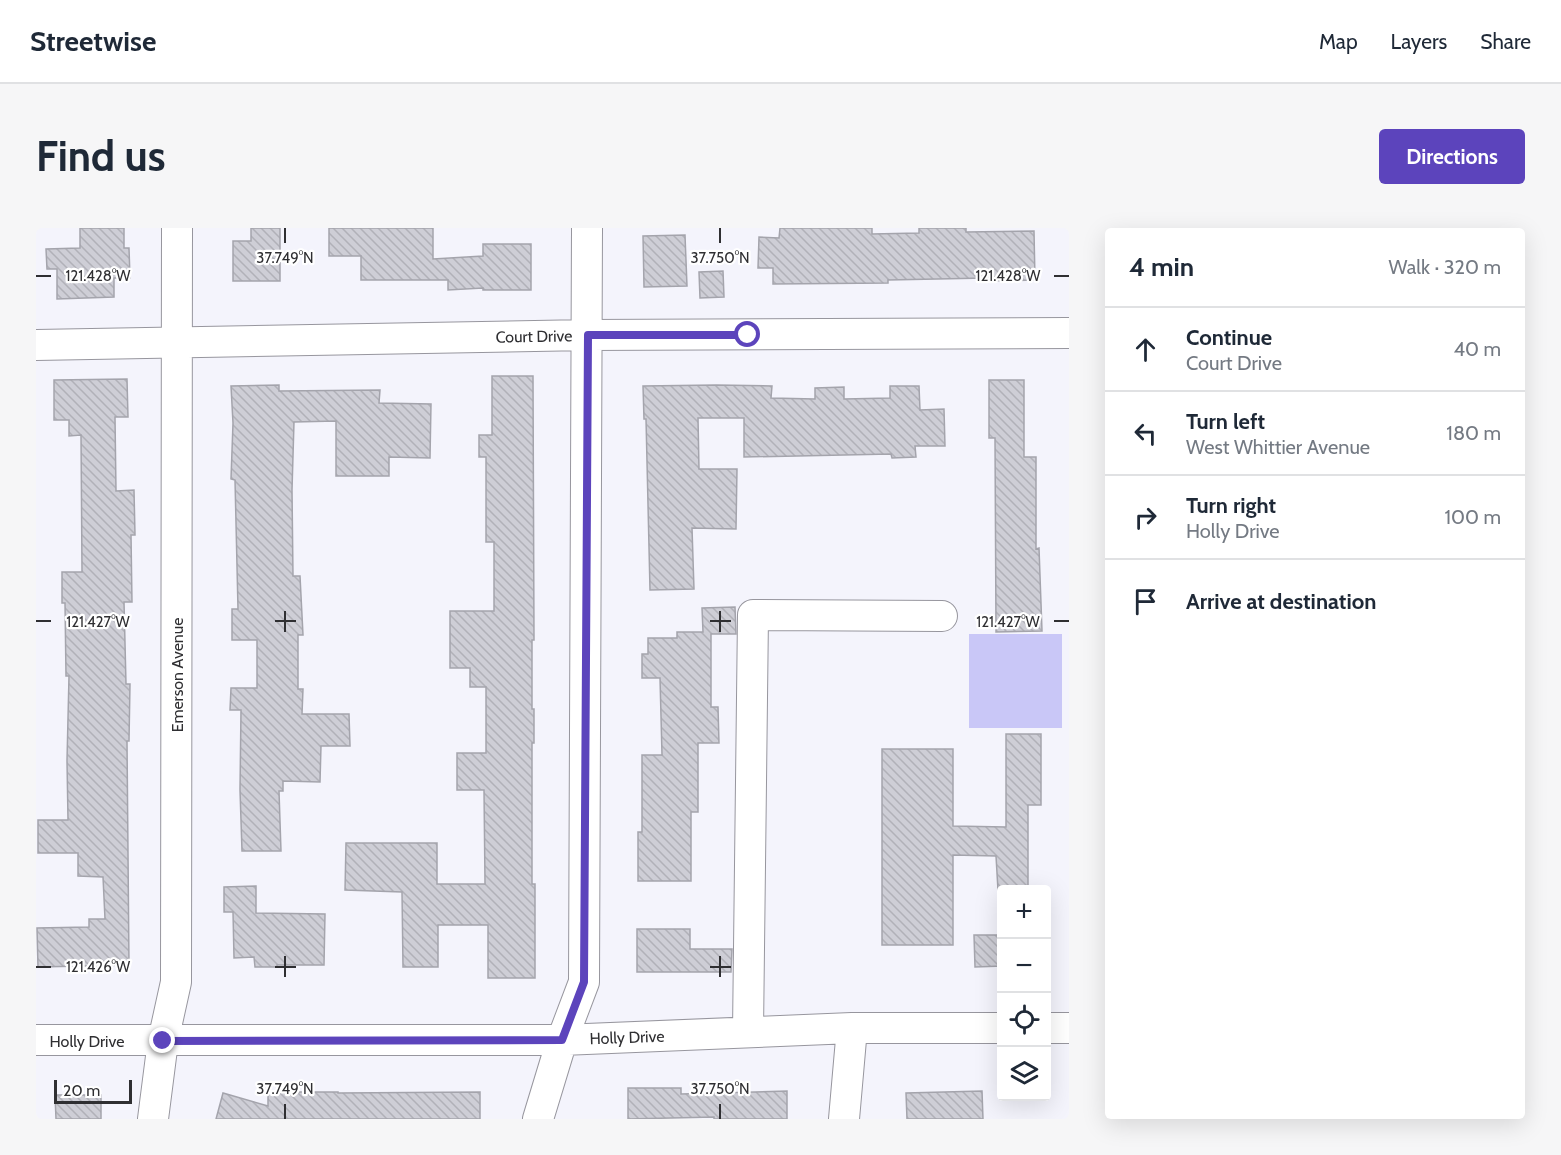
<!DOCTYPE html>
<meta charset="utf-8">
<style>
:root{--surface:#fff;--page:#f6f6f7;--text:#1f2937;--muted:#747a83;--line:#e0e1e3;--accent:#5c44bc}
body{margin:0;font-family:Cabin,sans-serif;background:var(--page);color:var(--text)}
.controls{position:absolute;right:18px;bottom:18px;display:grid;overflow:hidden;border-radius:6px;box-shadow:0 6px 24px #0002}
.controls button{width:54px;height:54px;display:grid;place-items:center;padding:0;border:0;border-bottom:2px solid var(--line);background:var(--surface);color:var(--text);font:30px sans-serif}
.scale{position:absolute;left:18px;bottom:15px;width:78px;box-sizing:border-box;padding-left:6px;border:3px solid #2f2f32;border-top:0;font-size:16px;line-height:21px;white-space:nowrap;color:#2f2f32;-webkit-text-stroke:4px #fff;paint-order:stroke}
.stop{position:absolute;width:18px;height:18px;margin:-14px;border:4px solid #5c44bc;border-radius:50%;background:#fff}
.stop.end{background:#5c44bc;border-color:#fff;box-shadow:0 2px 6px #0008}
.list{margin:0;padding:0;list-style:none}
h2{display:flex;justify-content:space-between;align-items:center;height:78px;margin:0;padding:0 24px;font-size:26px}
h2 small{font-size:20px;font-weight:400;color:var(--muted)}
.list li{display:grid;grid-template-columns:39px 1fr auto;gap:18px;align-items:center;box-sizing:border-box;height:84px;padding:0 24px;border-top:2px solid var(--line)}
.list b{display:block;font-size:22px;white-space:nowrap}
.list p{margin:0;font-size:20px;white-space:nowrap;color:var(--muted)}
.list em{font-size:20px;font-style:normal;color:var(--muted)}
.icon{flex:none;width:33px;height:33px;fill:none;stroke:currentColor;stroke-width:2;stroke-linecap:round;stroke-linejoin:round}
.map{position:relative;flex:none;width:1033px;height:891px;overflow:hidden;border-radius:6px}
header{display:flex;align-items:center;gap:36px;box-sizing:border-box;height:84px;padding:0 30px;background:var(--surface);border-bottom:2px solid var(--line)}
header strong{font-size:28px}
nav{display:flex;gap:33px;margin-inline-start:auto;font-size:21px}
.intro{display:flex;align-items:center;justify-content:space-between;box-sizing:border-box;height:144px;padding:0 36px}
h1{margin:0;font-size:42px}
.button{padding:15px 27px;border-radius:6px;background:var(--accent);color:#fff;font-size:21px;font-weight:700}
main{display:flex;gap:36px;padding:0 36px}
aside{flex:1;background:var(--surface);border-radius:6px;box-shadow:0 6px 24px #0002}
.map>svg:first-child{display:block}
</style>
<header>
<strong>Streetwise</strong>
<nav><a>Map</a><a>Layers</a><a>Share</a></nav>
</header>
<div class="intro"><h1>Find us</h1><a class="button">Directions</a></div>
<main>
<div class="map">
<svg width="1033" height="891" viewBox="0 0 1033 891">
<defs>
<pattern id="building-back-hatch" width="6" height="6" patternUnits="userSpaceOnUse" patternTransform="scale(1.5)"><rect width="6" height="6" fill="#ceced6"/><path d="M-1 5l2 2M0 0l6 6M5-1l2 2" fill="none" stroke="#b1b1b8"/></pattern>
</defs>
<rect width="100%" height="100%" fill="#f4f4fc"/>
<path fill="#c9c7f7" d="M 933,406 L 1026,406 L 1026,500 L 933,500 Z"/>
<path fill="url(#building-back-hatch)" stroke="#a4a4ac" stroke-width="1.5" d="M 44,0 L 88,0 L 88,20 L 93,20 L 94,50 L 78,50 L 78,69 L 21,71 L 21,41 L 11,41 L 10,21 L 44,20 Z
M 215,0 L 244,0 L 244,53 L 197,53 L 197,13 L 215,13 Z
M 293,0 L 397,0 L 397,31 L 447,28 L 447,16 L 495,16 L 495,62 L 447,62 L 447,60 L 412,62 L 412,52 L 325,52 L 325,28 L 293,28 Z
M 744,0 L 836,0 L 836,6 L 883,5 L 883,0 L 930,0 L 930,4 L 998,3 L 999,52 L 950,53 L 950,50 L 852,52 L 852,55 L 737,56 L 737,40 L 722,40 L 723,9 L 743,10 Z
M 649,7 L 651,58 L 608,59 L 607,8 Z
M 687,43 L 688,69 L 664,70 L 663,44 Z
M 456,148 L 497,148 L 498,412 L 496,412 L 496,481 L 498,481 L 498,515 L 496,515 L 496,656 L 499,656 L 499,750 L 452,750 L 452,697 L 402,697 L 402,739 L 367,739 L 366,664 L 309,662 L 310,615 L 401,615 L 401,656 L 449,656 L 448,562 L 421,562 L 421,525 L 450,525 L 450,459 L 434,459 L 434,440 L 414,440 L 414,383 L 458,383 L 458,314 L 450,314 L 450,229 L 443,229 L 443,207 L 456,207 Z
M 91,151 L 92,189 L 79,189 L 80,263 L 98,262 L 99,307 L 95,307 L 96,374 L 88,374 L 90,456 L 94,456 L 93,513 L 91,513 L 93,737 L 2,739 L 1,700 L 53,699 L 53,691 L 69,691 L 67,649 L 42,648 L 42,625 L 2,625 L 2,592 L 32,592 L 31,533 L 33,448 L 30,448 L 29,375 L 26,375 L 26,344 L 46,344 L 45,207 L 33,208 L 33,192 L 18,192 L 18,152 Z
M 953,152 L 988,152 L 988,229 L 1000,229 L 1000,321 L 1003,320 L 1006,403 L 960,404 L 959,210 L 953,210 Z
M 243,157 L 243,163 L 344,162 L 343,175 L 395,176 L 394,230 L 353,229 L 353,248 L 300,248 L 300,193 L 258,194 L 256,262 L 257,348 L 264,348 L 267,407 L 262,407 L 262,461 L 267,461 L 266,486 L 313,486 L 314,518 L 285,518 L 284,554 L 247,553 L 247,563 L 243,563 L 245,623 L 206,623 L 204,562 L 205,482 L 194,482 L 195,460 L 221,460 L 221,412 L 196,412 L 196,381 L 202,381 L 199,252 L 195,251 L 197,195 L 195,158 Z
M 680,157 L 736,158 L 735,170 L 779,171 L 779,160 L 808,159 L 808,171 L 854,170 L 854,158 L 883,158 L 884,182 L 908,181 L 909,218 L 879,218 L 880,229 L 856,230 L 855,226 L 708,229 L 708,190 L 662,190 L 663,241 L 701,241 L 700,301 L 656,300 L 658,361 L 614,362 L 610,191 L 608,191 L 607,158 Z
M 699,379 L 700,406 L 675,406 L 675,479 L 682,479 L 683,515 L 662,515 L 662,584 L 655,584 L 655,653 L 602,653 L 602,604 L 606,604 L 606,527 L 626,527 L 624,450 L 606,450 L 606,426 L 612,426 L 612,410 L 641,410 L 641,404 L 667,404 L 666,380 Z
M 970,506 L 1005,506 L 1005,577 L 992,577 L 992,662 L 962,662 L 960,628 L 917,627 L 917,717 L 846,717 L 846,521 L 917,521 L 917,598 L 970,599 Z
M 220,658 L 220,685 L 289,686 L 288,737 L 241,737 L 241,739 L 219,739 L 218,729 L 198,730 L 197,684 L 188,684 L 188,659 Z
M 601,701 L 654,701 L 654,721 L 696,721 L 695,744 L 601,744 Z
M 938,707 L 966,707 L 966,738 L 939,739 Z
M 592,860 L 645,860 L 645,866 L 751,863 L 751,891 L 678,891 L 678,889 L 592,891 Z
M 946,863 L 947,891 L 871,891 L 870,865 Z
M 232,864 L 302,864 L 302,865 L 444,864 L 444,891 L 180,891 L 187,865 L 232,878 Z
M 19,867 L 65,867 L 65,891 L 20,891 Z"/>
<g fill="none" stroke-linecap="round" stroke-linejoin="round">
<defs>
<path id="minor" d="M 0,117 L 552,107 L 1033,105
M 1011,800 L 1033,800
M 712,804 L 717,387 L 906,388
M 0,812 L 526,812 L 816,800 L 966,800
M 117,891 L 127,813 L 140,754 L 141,0
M 502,891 L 526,812 L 548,754 L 551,0
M 808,891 L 816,800"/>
</defs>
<use href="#minor" stroke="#97969e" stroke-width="32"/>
<use href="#minor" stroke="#fff" stroke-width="30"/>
</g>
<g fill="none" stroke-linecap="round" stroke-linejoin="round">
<path stroke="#5c44bc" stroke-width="8" d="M 127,813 L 526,812 L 548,754 L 552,107 L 712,107"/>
</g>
<path fill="none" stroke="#2f2f32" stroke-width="2" d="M 249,0 L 249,15M 684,0 L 684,15M 0,48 L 15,48M 1018,48 L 1033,48M 249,383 L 249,404M 684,383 L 684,404M 0,393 L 15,393M 239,393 L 260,393M 674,393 L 695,393M 1018,393 L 1033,393M 249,728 L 249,749M 684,728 L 684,749M 0,739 L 15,739M 239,739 L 260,739M 674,739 L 695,739M 249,876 L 249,891M 684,876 L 684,891"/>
<g text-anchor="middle" stroke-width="4.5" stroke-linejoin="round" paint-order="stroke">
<g font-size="16" fill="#2f2f32" stroke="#fff">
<text transform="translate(498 108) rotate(-1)" y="6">Court Drive</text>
<text transform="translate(141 447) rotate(-90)" y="6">Emerson Avenue</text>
<text transform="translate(591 809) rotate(-2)" y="6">Holly Drive</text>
<text x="51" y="819">Holly Drive</text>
</g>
</g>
<g font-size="15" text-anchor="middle" fill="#2f2f32" stroke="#fff" stroke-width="4.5" stroke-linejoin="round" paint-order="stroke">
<text x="249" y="35">37.749°N</text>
<text x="684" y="35">37.750°N</text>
<text x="972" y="53">121.428°W</text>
<text x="62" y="53">121.428°W</text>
<text x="972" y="399">121.427°W</text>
<text x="62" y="399">121.427°W</text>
<text x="62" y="744">121.426°W</text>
<text x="249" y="866">37.749°N</text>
<text x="684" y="866">37.750°N</text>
</g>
</svg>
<div class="controls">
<button>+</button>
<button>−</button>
<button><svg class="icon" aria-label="locate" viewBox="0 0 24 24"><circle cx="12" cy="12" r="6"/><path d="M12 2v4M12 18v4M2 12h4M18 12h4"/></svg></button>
<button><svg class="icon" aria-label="layers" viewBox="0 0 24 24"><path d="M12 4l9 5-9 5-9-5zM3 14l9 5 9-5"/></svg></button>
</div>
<div class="scale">20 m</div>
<div class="stop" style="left:712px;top:107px"></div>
<div class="stop end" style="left:127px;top:813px"></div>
</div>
<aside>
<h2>4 min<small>Walk · 320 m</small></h2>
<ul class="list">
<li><svg class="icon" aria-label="ahead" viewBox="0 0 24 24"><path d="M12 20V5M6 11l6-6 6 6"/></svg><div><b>Continue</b><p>Court Drive</p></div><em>40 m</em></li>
<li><svg class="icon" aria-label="left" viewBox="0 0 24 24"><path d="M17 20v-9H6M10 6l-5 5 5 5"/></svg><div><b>Turn left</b><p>West Whittier Avenue</p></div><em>180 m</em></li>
<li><svg class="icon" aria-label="right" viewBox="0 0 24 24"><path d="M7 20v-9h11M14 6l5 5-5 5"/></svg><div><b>Turn right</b><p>Holly Drive</p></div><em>100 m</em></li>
<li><svg class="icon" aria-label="arrive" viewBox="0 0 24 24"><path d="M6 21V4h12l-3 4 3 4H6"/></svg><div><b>Arrive at destination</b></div></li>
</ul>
</aside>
</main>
